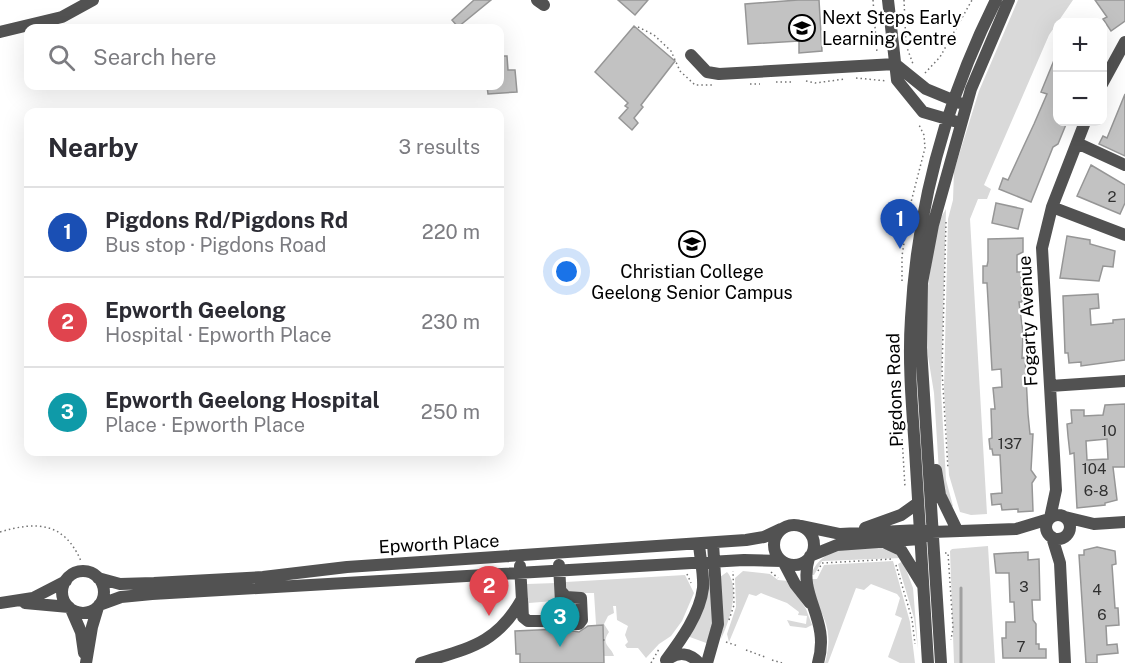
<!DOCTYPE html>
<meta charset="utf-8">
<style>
:root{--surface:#fff;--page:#f2f2f3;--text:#2b2b33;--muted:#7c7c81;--line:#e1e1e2;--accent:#000}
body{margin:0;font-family:"Public Sans",sans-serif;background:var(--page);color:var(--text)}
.controls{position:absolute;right:18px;top:18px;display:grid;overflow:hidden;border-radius:12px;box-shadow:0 6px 24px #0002}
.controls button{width:54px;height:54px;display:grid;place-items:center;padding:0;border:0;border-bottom:2px solid var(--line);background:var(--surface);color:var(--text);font:30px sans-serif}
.you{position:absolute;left:567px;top:272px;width:21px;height:21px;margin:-15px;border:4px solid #fff;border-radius:50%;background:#1a73e8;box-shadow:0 0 0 9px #1a73e833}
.badge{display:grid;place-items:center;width:39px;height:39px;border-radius:50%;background:var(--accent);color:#fff;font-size:20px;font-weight:700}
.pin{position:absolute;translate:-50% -50px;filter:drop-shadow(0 2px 3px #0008)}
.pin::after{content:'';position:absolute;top:32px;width:21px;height:18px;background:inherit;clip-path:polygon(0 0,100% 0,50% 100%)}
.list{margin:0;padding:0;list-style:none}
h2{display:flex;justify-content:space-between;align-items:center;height:78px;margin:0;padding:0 24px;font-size:26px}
h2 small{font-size:20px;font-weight:400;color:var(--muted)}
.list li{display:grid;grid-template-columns:39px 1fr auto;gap:18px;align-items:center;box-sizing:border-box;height:90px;padding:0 24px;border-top:2px solid var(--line)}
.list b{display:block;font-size:22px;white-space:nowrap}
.list p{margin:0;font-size:20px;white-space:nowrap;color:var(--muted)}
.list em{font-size:20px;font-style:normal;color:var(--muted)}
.icon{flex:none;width:33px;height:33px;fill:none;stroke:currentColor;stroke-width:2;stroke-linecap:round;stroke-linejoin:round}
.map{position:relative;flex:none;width:1125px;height:663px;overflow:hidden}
.search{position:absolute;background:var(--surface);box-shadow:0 6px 24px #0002;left:24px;top:24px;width:480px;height:66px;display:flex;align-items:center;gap:15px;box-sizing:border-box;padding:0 21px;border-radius:12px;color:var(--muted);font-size:22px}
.panel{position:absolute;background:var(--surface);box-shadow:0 6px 24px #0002;left:24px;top:108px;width:480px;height:348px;border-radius:12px}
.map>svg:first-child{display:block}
</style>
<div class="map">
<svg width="1125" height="663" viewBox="0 0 1125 663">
<rect width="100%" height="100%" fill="#fff"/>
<path fill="#d9d9d9" d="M 1018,0 L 1073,0 L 1049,35 L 984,185 L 991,189 L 987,199 L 978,199 L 970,219 L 987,514 L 971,515 L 960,512 L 949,475 L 944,388 L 948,219 L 953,200 L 954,171 L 979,91 Z
M 946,209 L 941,391 L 946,480 L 953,506 L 950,508 L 939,472 L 934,393 L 926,344 L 928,286 L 934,245 L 939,221 Z
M 988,546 L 995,663 L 954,663 L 950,551 L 952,549 Z
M 882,548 L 893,551 L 901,558 L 822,561 L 814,575 L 811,575 C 821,546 855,546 882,548 Z
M 893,561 L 910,622 L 915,663 L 900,663 L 888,657 L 902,618 L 895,615 L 900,598 L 897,594 L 871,584 L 864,590 L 856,588 L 828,663 L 825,663 C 837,618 814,614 811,579 L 817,579 L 824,565 Z
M 903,561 L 913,588 L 918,649 L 914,618 L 898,564 Z
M 743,571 L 770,574 L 778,580 L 788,581 L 806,609 L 812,625 L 806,628 L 790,626 L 787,620 L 806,624 L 807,616 L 798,615 L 799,612 L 787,603 L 761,593 L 756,596 L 749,594 L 729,642 L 727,634 L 736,607 L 735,578 Z
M 727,572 C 741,588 729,622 721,639 L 723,625 L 720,577 Z
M 709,573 L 714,623 L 709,644 L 687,636 Z
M 685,575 L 694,593 L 682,621 L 671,636 L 659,644 L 646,658 L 638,648 L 627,648 L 625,645 L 628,642 L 625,635 L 628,626 L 617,620 L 616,606 L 613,606 L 614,613 L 608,616 L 604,624 L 609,632 C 600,645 611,646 614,656 L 603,656 L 596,624 L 594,593 L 567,593 L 566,582 Z
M 556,583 L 558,614 L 555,618 L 554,601 L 529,603 L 528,612 L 527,584 Z"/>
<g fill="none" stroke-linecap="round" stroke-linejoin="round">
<path stroke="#a0a0a0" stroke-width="3" d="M 961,588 L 961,663"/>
</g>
<path fill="#c2c2c2" stroke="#969696" stroke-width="1.5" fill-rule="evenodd" d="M 474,0 L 491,0 L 458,27 L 452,20 Z
M 618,0 L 648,0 L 635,15 Z
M 798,0 L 819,0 L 822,51 L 799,53 L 799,41 L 748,44 L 745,4 Z
M 1095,0 L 1125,0 L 1125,21 L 1111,31 L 1103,19 L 1107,17 Z
M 634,26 L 675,61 L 641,105 L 643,107 L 634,118 L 638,123 L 632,130 L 619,118 L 628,108 L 625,106 L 628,103 L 595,72 Z
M 1057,53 L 1058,122 L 1067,122 L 1058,144 L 1053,147 L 1031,202 L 999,189 L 1003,178 L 1008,180 L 1034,124 L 1047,94 L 1041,92 Z
M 500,56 L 507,56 L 508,70 L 515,70 L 517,92 L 488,94 L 487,86 L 500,86 Z
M 1125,94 L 1125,156 L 1099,144 L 1103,136 L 1107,138 Z
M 1091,165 L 1125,185 L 1125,203 L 1120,214 L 1077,196 Z
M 996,203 L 1023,209 L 1018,229 L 992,223 Z
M 1067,236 L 1090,240 L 1090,244 L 1115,251 L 1113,267 L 1103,266 L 1099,281 L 1060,278 Z
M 1023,238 L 1023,252 L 1017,255 L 1017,272 L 1021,272 L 1022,302 L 1019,302 L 1023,333 L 1022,358 L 1025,357 L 1028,414 L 1030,434 L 1033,434 L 1031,470 L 1036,477 L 1032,483 L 1033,511 L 1018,512 L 1018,509 L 1002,510 L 1001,504 L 992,505 L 991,494 L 1002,493 L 1000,455 L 993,455 L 992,449 L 990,449 L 989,439 L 992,438 L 991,409 L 995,409 L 993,388 L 1002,387 L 1001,369 L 992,370 L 987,283 L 983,283 L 983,266 L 987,266 L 988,261 L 988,239 Z
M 1098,294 L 1099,308 L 1090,309 L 1091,325 L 1113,323 L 1113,320 L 1125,319 L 1125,360 L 1081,366 L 1081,362 L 1069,363 L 1068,353 L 1065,353 L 1063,296 Z
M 1125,404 L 1125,467 L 1113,467 L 1117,500 L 1105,503 L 1105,505 L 1077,508 L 1074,453 L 1070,454 L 1068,436 L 1067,424 L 1072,423 L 1071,410 L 1084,410 L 1084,416 L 1103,415 L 1105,405 ZM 1107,439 L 1108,459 L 1087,460 L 1086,441 Z
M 1097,547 L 1115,551 L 1116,564 L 1112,565 L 1115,608 L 1118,608 L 1119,625 L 1106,626 L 1107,645 L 1117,644 L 1118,653 L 1097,655 L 1097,663 L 1086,663 L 1079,555 L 1084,555 L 1084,550 Z
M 1028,552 L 1028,560 L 1039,559 L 1040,600 L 1032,600 L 1033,620 L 1036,624 L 1036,644 L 1039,644 L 1039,649 L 1046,649 L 1046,658 L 1003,658 L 1002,638 L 1006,638 L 1006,622 L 1015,622 L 1014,602 L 1010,602 L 1009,573 L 996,573 L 994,554 Z
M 603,625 L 604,663 L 520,663 L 520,654 L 516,654 L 515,631 L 560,629 L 579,632 L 588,626 Z"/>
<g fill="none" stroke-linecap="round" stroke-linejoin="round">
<path stroke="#747474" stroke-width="1.5" stroke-dasharray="1.5 3" stroke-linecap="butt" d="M 873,0 L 877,53
M 904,0 L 906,45 L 913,64
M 638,27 L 654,35 L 671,51 L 680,71 L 695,85 L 713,85
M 925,73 L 940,57 L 972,0
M 856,78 L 887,81
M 806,81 L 815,83 L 845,79
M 776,82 L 792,82
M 750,84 L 760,84
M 946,222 L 942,370 L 948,469
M 902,281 L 902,256 L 909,210 L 925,148 L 924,135 L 918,123
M 900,403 L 905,487
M 0,532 C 37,521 64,522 81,561
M 945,553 L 948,553 L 953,628 L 951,640
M 896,565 L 912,619 L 915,644
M 818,571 L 822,563 L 893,559
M 771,572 L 778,578
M 687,574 L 691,583
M 729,620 L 734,605 L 733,571
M 603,640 L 605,640
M 726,642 L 738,646
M 746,650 L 765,657
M 772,660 L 782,663
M 651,663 L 659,649"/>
<path stroke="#525252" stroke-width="12" d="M 537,0 L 544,5
M 888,0 L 897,80 L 923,112 L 954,121
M 0,32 L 62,17 L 93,0
M 691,55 L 707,72 L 719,74 L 895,64
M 895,64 L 926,89 L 960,103
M 1102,84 L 1125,42
M 1077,143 L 1125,165
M 1052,207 L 1125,235
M 1050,386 L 1125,381
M 936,470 L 940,495 L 957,530
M1046 527a12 12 0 1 1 24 0a12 12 0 1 1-24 0Z
M 1065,517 L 1094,524 L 1125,522
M 1050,518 L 1056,490 L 1042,248 L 1052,207 L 1085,122
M774 545a20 20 0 1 1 40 0a20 20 0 1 1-40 0Z
M 802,526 L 840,534 L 920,530 L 932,532 L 1016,529 L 1049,519
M 865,528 L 901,515 L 918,503
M 1052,537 L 1060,563 L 1065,663
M 886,543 L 901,550 L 922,584
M 810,556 L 837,545 L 920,539 L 926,536
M 809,558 C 797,597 831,618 818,663
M 784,563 L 795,584 L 810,603
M 559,565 L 562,621 L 569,624 L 579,624 L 582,620 L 581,598 L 566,597 L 561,591
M 520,566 L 523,617 L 528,621 L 562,621
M62 592a21 21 0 1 1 42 0a21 21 0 1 1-42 0Z
M 98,578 L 120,584 L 154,583 L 263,577 L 347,567 L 746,540 L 764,537 L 781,529
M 0,603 L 33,598 L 66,581
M 25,603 L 69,607
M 99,605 L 121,597 L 152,594 L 744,560 L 782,561
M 71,609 L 81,632 L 84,653
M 666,660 C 681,640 700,614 703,588 C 704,574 700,558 699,544
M 667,660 C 678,651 690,653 699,663
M 86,663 L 92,627 L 98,607
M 421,663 C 468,648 496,645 522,599
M 707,663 L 718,624 L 713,543
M 928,663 C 923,592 919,521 915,450 C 912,406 908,362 911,318 C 917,207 946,100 996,0
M 941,663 L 921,348 L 922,283 L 933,225 L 971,89 L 1009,0"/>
</g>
<defs>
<symbol id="school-ring" viewBox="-11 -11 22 22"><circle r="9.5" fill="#fff" stroke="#000" stroke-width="1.5"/><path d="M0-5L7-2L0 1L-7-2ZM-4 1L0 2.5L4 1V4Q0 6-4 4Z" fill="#000"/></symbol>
</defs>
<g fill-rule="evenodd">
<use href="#school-ring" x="787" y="13" width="30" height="30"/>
<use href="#school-ring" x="677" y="229" width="30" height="30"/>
</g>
<g text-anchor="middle" stroke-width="4.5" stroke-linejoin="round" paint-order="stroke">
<g font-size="15" fill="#303030">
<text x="1112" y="202">2</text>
<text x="1109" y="436">10</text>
<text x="1010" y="449">137</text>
<text x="1094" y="474">104</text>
<text x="1096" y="496">6-8</text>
<text x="1024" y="592">3</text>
<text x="1097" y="595">4</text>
<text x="1102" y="620">6</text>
<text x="1021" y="652">7</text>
</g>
<g font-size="18" fill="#000" stroke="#fff" text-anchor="start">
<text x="822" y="24">Next Steps Early<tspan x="822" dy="21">Learning Centre</tspan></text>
<text x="692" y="278" text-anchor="middle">Christian College<tspan x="692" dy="21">Geelong Senior Campus</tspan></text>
</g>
<g font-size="18" fill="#000" stroke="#fff">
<text transform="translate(1028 321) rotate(-93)" y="6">Fogarty Avenue</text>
<text transform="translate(895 390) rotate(-92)" y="6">Pigdons Road</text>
<text transform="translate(439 544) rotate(-3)" y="6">Epworth Place</text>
</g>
</g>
</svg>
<div class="controls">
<button>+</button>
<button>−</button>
</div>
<div class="you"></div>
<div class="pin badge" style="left:900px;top:249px;background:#1a4fb4">1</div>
<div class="pin badge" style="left:489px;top:616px;background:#e0444e">2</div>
<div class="pin badge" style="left:560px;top:647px;background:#0f9aa8">3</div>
<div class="search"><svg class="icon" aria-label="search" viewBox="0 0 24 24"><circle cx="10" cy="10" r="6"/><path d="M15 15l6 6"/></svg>Search here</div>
<section class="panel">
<h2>Nearby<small>3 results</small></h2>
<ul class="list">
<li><span class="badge" style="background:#1a4fb4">1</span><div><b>Pigdons Rd/Pigdons Rd</b><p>Bus stop · Pigdons Road</p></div><em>220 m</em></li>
<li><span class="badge" style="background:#e0444e">2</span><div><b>Epworth Geelong</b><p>Hospital · Epworth Place</p></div><em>230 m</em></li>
<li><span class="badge" style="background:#0f9aa8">3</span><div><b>Epworth Geelong Hospital</b><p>Place · Epworth Place</p></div><em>250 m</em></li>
</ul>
</section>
</div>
